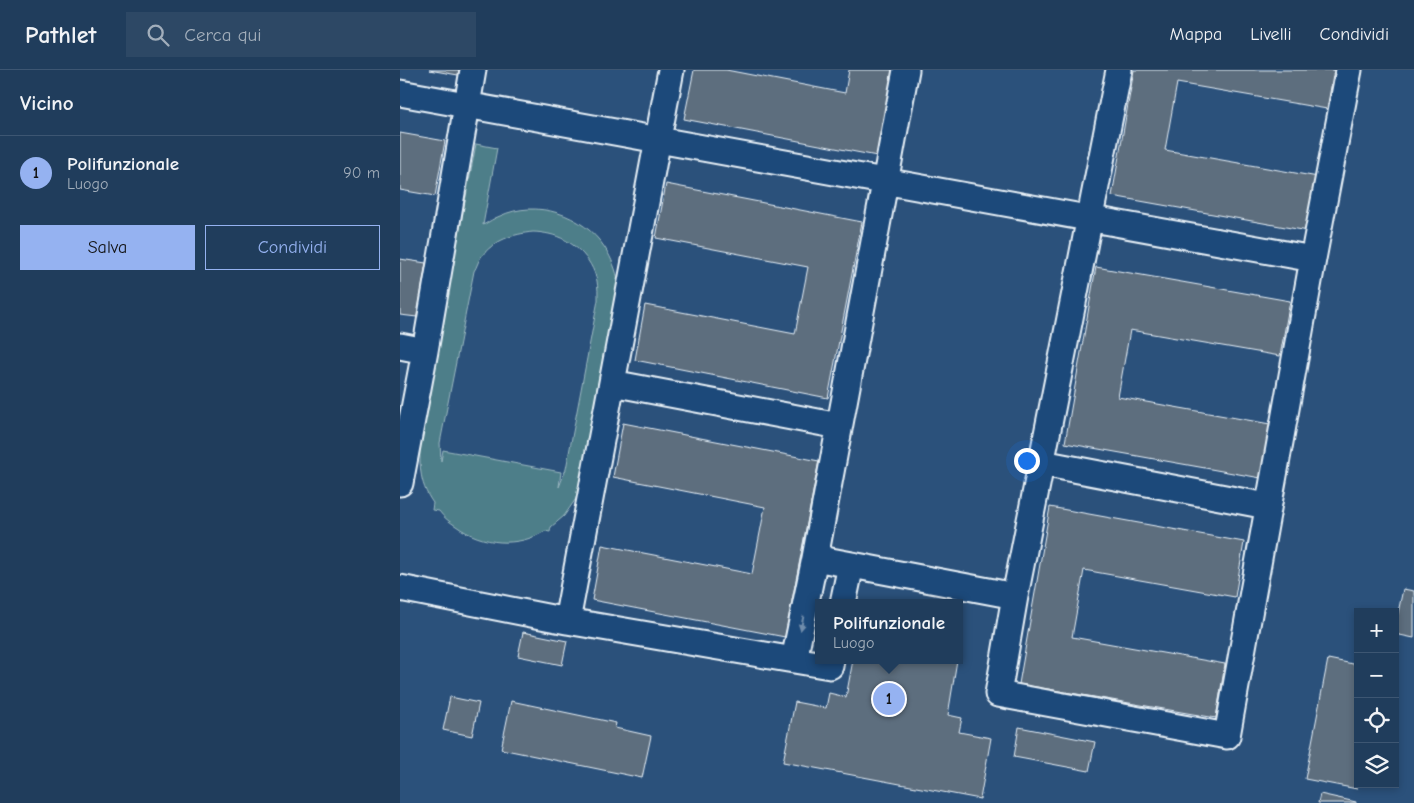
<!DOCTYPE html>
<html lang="it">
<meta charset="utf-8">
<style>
:root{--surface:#203d5c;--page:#2d4865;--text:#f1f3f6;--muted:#a2aebb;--line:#3d5672;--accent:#95b2f1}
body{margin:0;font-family:"Comic Neue",sans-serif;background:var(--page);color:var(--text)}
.controls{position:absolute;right:15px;bottom:15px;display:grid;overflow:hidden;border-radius:0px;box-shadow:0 2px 8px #0003}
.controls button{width:45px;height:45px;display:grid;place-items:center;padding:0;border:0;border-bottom:1px solid var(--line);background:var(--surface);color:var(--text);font:25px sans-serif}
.you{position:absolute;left:626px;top:390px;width:18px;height:18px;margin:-12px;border:4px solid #fff;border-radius:50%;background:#1a73e8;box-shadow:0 0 0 8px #1a73e833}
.badge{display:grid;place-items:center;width:32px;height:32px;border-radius:50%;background:var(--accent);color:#111;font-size:16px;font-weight:700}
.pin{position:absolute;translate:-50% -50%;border:2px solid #fff;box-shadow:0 1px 5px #0006}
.popup{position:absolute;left:415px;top:529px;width:148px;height:65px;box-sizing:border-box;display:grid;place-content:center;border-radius:0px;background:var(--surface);filter:drop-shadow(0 1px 4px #0005);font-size:16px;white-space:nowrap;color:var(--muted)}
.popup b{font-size:19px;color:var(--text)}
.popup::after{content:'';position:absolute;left:50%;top:100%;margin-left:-10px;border:10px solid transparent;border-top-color:var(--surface)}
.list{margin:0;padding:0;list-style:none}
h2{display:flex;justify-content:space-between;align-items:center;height:65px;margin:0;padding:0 20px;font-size:21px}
h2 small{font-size:16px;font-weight:400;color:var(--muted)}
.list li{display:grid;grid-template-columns:32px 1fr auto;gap:15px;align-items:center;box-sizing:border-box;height:75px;padding:0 20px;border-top:1px solid var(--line)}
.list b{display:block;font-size:19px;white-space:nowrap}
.list p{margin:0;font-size:16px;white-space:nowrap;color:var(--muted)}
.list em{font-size:16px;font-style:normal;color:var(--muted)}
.actions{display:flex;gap:10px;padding:15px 20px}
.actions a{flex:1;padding:11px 0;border:1px solid var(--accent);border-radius:0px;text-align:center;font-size:18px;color:var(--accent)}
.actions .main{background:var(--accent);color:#111}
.icon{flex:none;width:28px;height:28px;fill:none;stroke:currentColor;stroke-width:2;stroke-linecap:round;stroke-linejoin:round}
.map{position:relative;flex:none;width:1014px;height:733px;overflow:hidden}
header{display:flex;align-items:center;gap:30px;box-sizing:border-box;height:70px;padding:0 25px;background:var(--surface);border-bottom:1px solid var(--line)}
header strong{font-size:24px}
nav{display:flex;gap:28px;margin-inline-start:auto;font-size:18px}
.search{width:350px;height:45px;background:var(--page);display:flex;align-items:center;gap:12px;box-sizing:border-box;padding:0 18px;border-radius:0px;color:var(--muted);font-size:19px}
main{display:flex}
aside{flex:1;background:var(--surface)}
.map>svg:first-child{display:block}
</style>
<header>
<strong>Pathlet</strong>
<div class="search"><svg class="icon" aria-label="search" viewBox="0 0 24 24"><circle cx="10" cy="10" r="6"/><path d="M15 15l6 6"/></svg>Cerca qui</div>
<nav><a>Mappa</a><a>Livelli</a><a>Condividi</a></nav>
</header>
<main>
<aside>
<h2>Vicino<small></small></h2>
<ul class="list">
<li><span class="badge">1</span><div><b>Polifunzionale</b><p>Luogo</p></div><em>90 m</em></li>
</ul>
<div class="actions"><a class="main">Salva</a><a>Condividi</a></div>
</aside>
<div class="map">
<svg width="1014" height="733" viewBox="0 0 1014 733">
<rect width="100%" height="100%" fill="#2b517b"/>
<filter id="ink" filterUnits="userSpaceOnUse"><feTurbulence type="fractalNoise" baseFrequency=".02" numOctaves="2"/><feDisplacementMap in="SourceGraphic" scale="10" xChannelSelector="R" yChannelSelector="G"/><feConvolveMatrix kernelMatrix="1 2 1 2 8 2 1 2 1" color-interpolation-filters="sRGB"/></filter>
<g filter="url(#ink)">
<path fill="#4e7e89" stroke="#9bb8c0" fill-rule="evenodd" d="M 76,74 L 97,78 L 83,155 C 89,152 94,148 100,146 C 136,129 183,144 205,178 C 212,189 216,200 219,213 L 182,420 L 164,446 L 151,457 L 150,462 L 145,461 C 118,478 82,475 56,456 C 50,452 44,448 39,441 L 32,440 L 33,433 C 18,412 20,393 20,368 ZM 133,162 C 138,162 144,163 149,164 C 172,169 192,188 197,211 C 198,217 198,224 198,230 L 166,399 L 159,417 L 161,402 L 43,380 L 41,391 L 40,373 L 74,201 C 77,197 78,191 81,187 C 94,170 113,164 133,162 Z"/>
<path fill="#5d6e7e" stroke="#e8f1f8" d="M 29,0 L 65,0 L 64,6 Z
M 294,0 L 326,0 L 445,23 L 449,0 L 494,0 L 477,86 L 284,49 Z
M 734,0 L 934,0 L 927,39 L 777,13 L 765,80 L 918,107 L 908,161 L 712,126 Z
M 0,63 L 45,71 L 35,126 L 0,120 Z
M 266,114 L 462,152 L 428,328 L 235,290 L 245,235 L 395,264 L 408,197 L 256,168 Z
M 0,189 L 26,193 L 17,247 L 0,245 Z
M 696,197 L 890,231 L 880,286 L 730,260 L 718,327 L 870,354 L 861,408 L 665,373 Z
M 223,353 L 419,391 L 385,567 L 192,530 L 202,475 L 352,504 L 365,437 L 213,407 Z
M 650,437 L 844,472 L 835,527 L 684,500 L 672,567 L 825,594 L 816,648 L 619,614 Z
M 1003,519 L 1014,521 L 1014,568 L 995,564 L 995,557 Z
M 123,562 L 167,571 L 162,595 L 118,586 Z
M 928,589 L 958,595 L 957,719 L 905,709 Z
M 453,590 L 557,590 L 548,645 L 562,648 L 559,662 L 591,668 L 580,729 L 383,692 L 395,632 L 426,638 L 429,623 L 446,627 Z
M 50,627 L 79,633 L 72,666 L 43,660 Z
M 111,631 L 216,653 L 215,658 L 251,666 L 242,708 L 101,679 Z
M 619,657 L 695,672 L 689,701 L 614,687 Z
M 920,724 L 956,732 L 956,733 L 918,733 Z"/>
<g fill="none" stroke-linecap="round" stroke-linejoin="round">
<defs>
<path id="minor" d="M 719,0 L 615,526 L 598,624 L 827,666 L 913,189 L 949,0
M 0,23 L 913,189
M 0,276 L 25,281
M 212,313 L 439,356
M 642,393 L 867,436
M 0,413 L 25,281 L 73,0
M 415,488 L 615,526
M 0,518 L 167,551 L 394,590
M 443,533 L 451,495
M 167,551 L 271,0
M 431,590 L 430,596 L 394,590 L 415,488 L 506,0"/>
</defs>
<use href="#minor" stroke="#e8f1f8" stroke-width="29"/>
<use href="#minor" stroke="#1f4a7a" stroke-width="25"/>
</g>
<defs><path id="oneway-solid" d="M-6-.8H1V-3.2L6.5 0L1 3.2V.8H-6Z" transform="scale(1.25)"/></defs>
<use fill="#6f8dac" href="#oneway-solid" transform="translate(402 553) rotate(102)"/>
</g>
</svg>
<div class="controls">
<button>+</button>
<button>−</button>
<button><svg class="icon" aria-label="locate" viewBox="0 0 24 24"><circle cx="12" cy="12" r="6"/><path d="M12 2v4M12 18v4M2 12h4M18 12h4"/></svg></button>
<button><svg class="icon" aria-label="layers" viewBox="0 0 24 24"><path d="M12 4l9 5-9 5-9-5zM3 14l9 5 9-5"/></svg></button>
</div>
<div class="you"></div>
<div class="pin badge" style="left:489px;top:629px">1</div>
<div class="popup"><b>Polifunzionale</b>Luogo</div>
</div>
</main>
